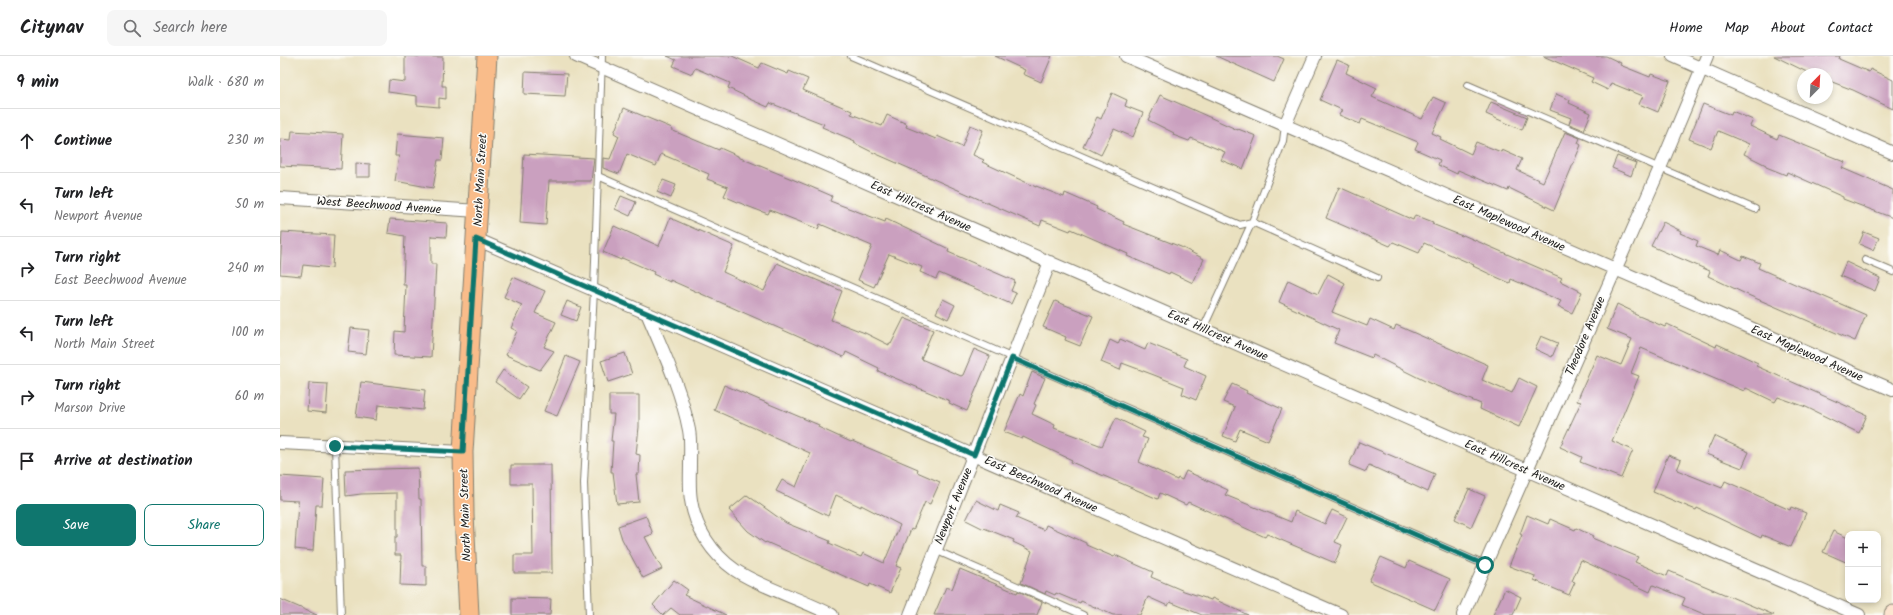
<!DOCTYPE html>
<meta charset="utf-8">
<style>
:root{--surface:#fff;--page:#f6f6f6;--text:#202124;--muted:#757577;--line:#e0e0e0;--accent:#0f766e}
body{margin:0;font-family:Kalam,sans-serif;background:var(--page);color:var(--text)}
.controls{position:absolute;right:12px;bottom:12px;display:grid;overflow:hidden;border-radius:8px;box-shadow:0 2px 6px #0003}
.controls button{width:36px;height:36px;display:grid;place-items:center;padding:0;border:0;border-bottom:1px solid var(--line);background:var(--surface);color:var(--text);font:20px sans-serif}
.compass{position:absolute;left:1517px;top:12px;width:36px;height:36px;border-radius:50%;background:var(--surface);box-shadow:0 2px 6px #0003;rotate:24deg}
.stop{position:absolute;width:12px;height:12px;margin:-9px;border:3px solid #0f766e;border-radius:50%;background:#fff}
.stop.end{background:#0f766e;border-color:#fff;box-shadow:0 1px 4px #0008}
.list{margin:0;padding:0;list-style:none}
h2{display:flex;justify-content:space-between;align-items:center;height:52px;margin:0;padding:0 16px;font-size:17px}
h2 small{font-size:13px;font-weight:400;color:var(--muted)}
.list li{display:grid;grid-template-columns:26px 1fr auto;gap:12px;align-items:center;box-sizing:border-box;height:64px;padding:0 16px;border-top:1px solid var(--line)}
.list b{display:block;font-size:15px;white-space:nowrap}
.list p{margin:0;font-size:13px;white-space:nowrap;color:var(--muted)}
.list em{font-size:13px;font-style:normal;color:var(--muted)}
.actions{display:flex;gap:8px;padding:12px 16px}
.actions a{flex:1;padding:9px 0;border:1px solid var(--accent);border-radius:8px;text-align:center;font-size:14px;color:var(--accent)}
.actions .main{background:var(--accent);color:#fff}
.icon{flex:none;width:22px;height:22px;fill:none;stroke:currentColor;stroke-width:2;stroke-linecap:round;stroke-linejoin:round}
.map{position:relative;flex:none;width:1613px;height:559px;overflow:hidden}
header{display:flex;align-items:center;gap:24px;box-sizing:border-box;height:56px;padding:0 20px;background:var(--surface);border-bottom:1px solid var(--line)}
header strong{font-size:19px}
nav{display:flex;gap:22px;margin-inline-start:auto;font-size:14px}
.search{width:280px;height:36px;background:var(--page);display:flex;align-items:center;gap:10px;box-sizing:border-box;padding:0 14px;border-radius:8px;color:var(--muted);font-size:15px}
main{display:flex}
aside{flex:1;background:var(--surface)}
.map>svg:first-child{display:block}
</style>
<header>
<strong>Citynav</strong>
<div class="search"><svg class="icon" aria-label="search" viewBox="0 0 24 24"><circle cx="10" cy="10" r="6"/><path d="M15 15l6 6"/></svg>Search here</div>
<nav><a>Home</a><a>Map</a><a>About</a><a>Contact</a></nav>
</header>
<main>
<aside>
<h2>9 min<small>Walk · 680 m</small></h2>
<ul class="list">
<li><svg class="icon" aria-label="ahead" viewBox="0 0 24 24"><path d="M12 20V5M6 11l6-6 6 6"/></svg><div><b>Continue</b></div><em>230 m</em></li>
<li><svg class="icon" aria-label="left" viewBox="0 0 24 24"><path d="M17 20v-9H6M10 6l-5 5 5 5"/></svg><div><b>Turn left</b><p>Newport Avenue</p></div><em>50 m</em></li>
<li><svg class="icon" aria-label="right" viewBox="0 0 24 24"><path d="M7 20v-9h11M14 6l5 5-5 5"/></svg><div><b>Turn right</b><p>East Beechwood Avenue</p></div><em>240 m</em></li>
<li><svg class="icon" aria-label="left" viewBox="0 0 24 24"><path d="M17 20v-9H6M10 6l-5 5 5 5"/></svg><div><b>Turn left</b><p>North Main Street</p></div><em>100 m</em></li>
<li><svg class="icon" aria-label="right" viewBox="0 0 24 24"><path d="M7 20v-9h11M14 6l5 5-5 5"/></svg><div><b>Turn right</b><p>Marson Drive</p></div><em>60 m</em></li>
<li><svg class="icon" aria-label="arrive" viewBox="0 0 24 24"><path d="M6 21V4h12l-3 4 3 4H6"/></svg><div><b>Arrive at destination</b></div></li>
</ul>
<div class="actions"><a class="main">Save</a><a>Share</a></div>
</aside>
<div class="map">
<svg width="1613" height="559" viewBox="0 0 1613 559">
<rect width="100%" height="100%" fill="#fdfcf7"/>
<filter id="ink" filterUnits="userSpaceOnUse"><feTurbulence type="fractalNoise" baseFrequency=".025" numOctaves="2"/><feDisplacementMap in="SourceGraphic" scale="8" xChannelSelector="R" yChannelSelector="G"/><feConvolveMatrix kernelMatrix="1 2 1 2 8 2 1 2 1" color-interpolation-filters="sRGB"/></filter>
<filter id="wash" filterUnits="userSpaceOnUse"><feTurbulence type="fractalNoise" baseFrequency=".012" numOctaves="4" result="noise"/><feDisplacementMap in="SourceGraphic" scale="16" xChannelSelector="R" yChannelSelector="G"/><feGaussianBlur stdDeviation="0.9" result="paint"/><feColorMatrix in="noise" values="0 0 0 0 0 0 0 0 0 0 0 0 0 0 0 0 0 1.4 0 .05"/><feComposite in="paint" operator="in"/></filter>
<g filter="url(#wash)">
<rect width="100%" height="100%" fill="#eae1c0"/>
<g id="blocks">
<path fill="#caa0bf" d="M 125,0 L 163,1 L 162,30 L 166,30 L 166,43 L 159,42 L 159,51 L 137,49 L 137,40 L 108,36 L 109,24 L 125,26 Z
M 387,0 L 452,0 L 479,12 L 482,7 L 508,18 L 509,15 L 528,23 L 523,34 L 572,55 L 571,58 L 602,70 L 607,59 L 627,68 L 626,71 L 656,83 L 657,80 L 682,91 L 690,69 L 703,74 L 693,99 L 704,104 L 702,106 L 756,131 L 756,130 L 784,141 L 785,137 L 817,151 L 816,153 L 844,166 L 843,168 L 901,191 L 924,203 L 913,227 L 890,216 L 889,218 L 847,200 L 848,198 L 791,173 L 790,175 L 762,164 L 760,170 L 592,96 L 574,87 L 575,85 L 542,71 L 544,68 L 490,47 L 488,51 L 467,42 L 467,41 L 448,32 L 450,27 L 415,12 L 412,18 L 393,10 L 396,4 Z
M 715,0 L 772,0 L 761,26 L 743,18 L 745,14 Z
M 936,0 L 997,0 L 1004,3 L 994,26 Z
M 1263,0 L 1326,0 L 1341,7 L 1340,9 L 1370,21 L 1371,18 L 1390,25 L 1378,56 L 1359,48 L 1363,40 L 1331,27 L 1328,34 L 1311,26 L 1313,22 Z
M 1494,0 L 1560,0 L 1559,3 L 1589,16 L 1590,13 L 1613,24 L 1613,53 L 1573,34 L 1547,24 L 1547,18 L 1531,18 Z
M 1057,4 L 1069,9 L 1066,17 L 1097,32 L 1092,41 L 1142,63 L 1153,41 L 1166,47 L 1152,77 L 1161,81 L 1160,83 L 1191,98 L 1196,86 L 1221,96 L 1222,94 L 1242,103 L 1237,114 L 1263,126 L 1285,76 L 1300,82 L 1298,87 L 1301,89 L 1274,154 L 1229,132 L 1228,135 L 1178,114 L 1177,118 L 1158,109 L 1160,104 L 1135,93 L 1138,86 L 1082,63 L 1080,68 L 1059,59 L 1062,54 L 1040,44 Z
M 245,16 L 287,18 L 285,40 L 244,38 Z
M 832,37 L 847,44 L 845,50 L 863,57 L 853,81 L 834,73 L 821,99 L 803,90 L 817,61 L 821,63 Z
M 1276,38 L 1290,44 L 1289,47 L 1311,57 L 1304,74 L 1289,68 L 1291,62 L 1270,54 Z
M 880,39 L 958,74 L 958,73 L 976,80 L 963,113 L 941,104 L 945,96 L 911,82 L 909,85 L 893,79 L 894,77 L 868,64 Z
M 1211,46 L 1247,61 L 1242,74 L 1206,58 Z
M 1423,48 L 1451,59 L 1452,55 L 1473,64 L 1470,70 L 1497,83 L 1499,79 L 1565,106 L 1562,112 L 1613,134 L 1613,162 L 1563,143 L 1563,141 L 1507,116 L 1506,119 L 1486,111 L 1486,109 L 1464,98 L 1469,88 L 1438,75 L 1431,92 L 1409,83 Z
M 344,52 L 392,72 L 391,74 L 439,94 L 440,92 L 458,100 L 458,101 L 529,130 L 552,140 L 550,145 L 605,166 L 606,163 L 669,193 L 668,196 L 735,225 L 731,235 L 736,237 L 731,248 L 659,217 L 656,223 L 640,216 L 642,211 L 609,198 L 594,231 L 578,224 L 592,190 L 540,168 L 538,173 L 490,154 L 488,158 L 467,150 L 444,140 L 448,131 L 427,123 L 429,118 L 381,98 L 376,110 L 347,98 L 339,118 L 323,112 L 323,102 L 330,103 L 339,80 L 334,77 Z
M 12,75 L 63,78 L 61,113 L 0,110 L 0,83 L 11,84 Z
M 117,78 L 164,82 L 162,104 L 158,104 L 153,132 L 115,125 L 119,100 L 115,100 Z
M 244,98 L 314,102 L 311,125 L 269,125 L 266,169 L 240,167 Z
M 1337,100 L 1356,107 L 1351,120 L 1332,112 Z
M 76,107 L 90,108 L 90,121 L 76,121 Z
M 383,124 L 396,129 L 391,142 L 377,136 Z
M 1059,131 L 1133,164 L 1135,159 L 1153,166 L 1152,168 L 1182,180 L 1183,179 L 1282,222 L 1280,225 L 1302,236 L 1292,257 L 1278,250 L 1281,245 L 1231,223 L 1230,227 L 1214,220 L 1193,210 L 1194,209 L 1144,187 L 1139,197 L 1113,186 L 1110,190 L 1046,162 Z
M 341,140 L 356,146 L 350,160 L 335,153 Z
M 390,162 L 454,190 L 443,216 L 484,235 L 497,207 L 562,235 L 551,264 L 585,277 L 609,289 L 609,287 L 611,288 L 624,262 L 653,274 L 641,303 L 681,320 L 683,319 L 694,293 L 710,300 L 687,355 L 669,347 L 670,345 L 598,315 L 599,312 L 566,296 L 564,301 L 390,224 L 390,226 L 373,218 L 374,216 L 342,202 L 341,204 L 323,196 L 334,170 L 379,190 Z
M 110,163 L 167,167 L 166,181 L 151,180 L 151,208 L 156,208 L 151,301 L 114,299 L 115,275 L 124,276 L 126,229 L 123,229 L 125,180 L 108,177 Z
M 1383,166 L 1401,175 L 1400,177 L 1418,185 L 1416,190 L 1438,199 L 1440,194 L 1461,204 L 1463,200 L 1480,207 L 1478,212 L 1586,259 L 1575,285 L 1468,239 L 1428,220 L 1430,215 L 1371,190 Z
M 2,176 L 54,179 L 52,212 L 23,209 L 21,220 L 0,218 Z
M 1584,176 L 1599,182 L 1593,194 L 1579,188 Z
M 1566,206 L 1600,222 L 1595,235 L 1560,220 Z
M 1048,218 L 1065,227 L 1052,256 L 1087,270 L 1090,263 L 1114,274 L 1116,269 L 1208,309 L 1202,324 L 1232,337 L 1239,322 L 1257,331 L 1239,371 L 1200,353 L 1201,348 L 1149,327 L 1093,299 L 1092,302 L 1054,287 L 1059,274 L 999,246 L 1008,224 L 1038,238 Z
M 233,221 L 265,235 L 255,257 L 276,266 L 264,291 L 274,295 L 260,314 L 226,299 L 237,275 L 231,272 L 242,249 L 224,241 Z
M 663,243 L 675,249 L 668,263 L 656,257 Z
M 287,245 L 301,251 L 296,265 L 281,259 Z
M 775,245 L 813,260 L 800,290 L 785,284 L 786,281 L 763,271 Z
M 1337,248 L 1354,256 L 1354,258 L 1385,271 L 1387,268 L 1436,291 L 1437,288 L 1461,299 L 1478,307 L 1476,310 L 1587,359 L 1579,377 L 1526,351 L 1498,341 L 1495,346 L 1466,332 L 1464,335 L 1361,292 L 1351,317 L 1359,320 L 1332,385 L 1353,394 L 1341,422 L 1300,406 L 1302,401 L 1280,391 L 1301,346 L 1297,345 L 1317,299 L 1341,309 L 1352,283 L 1327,273 Z
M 71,272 L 89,274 L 86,298 L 68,296 Z
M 1261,280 L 1278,287 L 1272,301 L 1255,293 Z
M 840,283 L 865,294 L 868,287 L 907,303 L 904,310 L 926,320 L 916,344 L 902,338 L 904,331 L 874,319 L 842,307 L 840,314 L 821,306 L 830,284 L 838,288 Z
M 345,297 L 352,318 L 328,326 L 321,305 Z
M 286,300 L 300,306 L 277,360 L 264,355 Z
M 223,314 L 247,331 L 239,343 L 215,326 Z
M 752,316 L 765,322 L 754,348 L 756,349 L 752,358 L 775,369 L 774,372 L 822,390 L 836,362 L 865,376 L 862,381 L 868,383 L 859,406 L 897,424 L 898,422 L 902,424 L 906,415 L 948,434 L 945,439 L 1011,466 L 1015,455 L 1045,468 L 1052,454 L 1067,461 L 1055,486 L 1062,489 L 1055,507 L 987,478 L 985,481 L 908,446 L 906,449 L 880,437 L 878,443 L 791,406 L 792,404 L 743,381 L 742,383 L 724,376 L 740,338 L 743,340 Z
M 81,326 L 145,334 L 143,354 L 98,349 L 96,364 L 76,361 Z
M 29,327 L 48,328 L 46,357 L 27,355 Z
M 952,328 L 967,335 L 966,337 L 1002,353 L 988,385 L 960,373 L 955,385 L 943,380 L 955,351 L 943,346 Z
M 444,329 L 539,369 L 538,371 L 571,386 L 572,385 L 638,413 L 637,416 L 660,426 L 650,448 L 645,446 L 633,474 L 631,473 L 616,510 L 621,512 L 610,537 L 590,528 L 589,531 L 486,486 L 485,487 L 468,475 L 449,454 L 467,439 L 506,467 L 550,485 L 549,487 L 581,501 L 583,497 L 604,507 L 620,469 L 581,449 L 581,451 L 556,439 L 548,460 L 496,435 L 502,424 L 516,431 L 530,397 L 434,354 Z
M 329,339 L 359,339 L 359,371 L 356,398 L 360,399 L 359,418 L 356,418 L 359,446 L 337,448 L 333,416 L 331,416 L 333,385 L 331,385 L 334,358 L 329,358 Z
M 1434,380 L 1469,396 L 1462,412 L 1426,398 Z
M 1079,386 L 1155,418 L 1148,436 L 1089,409 L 1086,416 L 1069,409 Z
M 1388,399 L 1401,404 L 1397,414 L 1442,432 L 1445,425 L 1510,454 L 1511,451 L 1526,457 L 1511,491 L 1482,479 L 1481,482 L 1417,452 L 1416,454 L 1373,436 Z
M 231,409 L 271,409 L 272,517 L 234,517 L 234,499 L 253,499 L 252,428 L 231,428 Z
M 138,412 L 139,443 L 141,443 L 142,510 L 146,510 L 146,530 L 120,529 L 121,499 L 115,499 L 115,481 L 117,481 L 117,437 L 81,438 L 66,440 L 65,414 Z
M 0,420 L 44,423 L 42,449 L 36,449 L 33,495 L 15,493 L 18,445 L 0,444 Z
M 1189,433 L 1205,440 L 1191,471 L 1175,463 Z
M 696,444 L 718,455 L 720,449 L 739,457 L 736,462 L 764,474 L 766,469 L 784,477 L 806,487 L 806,489 L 834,501 L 835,499 L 873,516 L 871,521 L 904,535 L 931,544 L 932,542 L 968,559 L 922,559 L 890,546 L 888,550 L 868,541 L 860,559 L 833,559 L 801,545 L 800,547 L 776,537 L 775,539 L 766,535 L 765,538 L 741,527 L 752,495 L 733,486 L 734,484 L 704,472 L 704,473 L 686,464 Z
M 1247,459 L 1268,468 L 1270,463 L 1295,474 L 1296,472 L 1313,480 L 1312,482 L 1358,501 L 1355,506 L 1387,520 L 1389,515 L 1494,559 L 1426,559 L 1402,549 L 1405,542 L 1373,529 L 1370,536 L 1301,504 L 1292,525 L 1295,526 L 1289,539 L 1254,524 L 1255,520 L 1229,510 L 1242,479 L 1240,478 Z
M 366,460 L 373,478 L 365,481 L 382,513 L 363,522 L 342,483 L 338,470 Z
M 1553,475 L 1568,482 L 1568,507 L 1543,496 Z
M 1101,501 L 1126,512 L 1129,505 L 1170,523 L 1155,554 L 1089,525 Z
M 680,513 L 737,537 L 738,535 L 762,546 L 757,559 L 654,559 L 666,531 L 672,533 Z
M 394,524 L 408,534 L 404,539 L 446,559 L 400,559 L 391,552 L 383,559 L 373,549 Z
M 1225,533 L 1241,541 L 1233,559 L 1213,559 Z
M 232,542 L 271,543 L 270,559 L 232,559 Z
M 0,543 L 37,559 L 0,559 Z"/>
</g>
</g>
<g filter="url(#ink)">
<use href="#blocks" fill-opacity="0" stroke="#837e6e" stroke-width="1"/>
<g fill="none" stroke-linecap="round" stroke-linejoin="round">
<defs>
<path id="lane" d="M 571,0 L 960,169 L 972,166 L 1003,85 L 1005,69
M 1188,29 L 1475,153
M 318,120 L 1205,509
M 1585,204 L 1613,216
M 923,273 L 972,166 L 1097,222
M 55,390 L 61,559
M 655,494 L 803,559
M 309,559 L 304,427 L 314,234 L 322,0"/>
<path id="street" d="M 296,0 L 1579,559
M 846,0 L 1613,334
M 1393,0 L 1613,97
M 1005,69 L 1035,0
M 0,142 L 198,155
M 196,183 L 1061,559
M 367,257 C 383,295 401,333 409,374 C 411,385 410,397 410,407 C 410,419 409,432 411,444 C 415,472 432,498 455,514 C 482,532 522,543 552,559
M 0,387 L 183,396
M 630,559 L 770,206
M 1183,559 L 1380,112 L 1427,0"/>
<path id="secondary" d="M 1613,559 L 1613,558"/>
<path id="primary" d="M 189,559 L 184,459 L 183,396 L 207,0"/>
</defs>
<use href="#lane" stroke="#837e6e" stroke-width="8"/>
<use href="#street" stroke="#837e6e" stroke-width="14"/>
<use href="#secondary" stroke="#837e6e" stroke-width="19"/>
<use href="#primary" stroke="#837e6e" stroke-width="21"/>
<use href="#lane" stroke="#fff" stroke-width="6"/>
<use href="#street" stroke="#fff" stroke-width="12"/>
<use href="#secondary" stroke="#fde4d0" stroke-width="17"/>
<use href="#primary" stroke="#f9bc8a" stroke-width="19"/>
</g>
</g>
<g fill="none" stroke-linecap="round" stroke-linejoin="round" filter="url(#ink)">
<path stroke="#0f766e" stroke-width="5" d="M 55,390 L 183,396 L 196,183 L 694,399 L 732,302 L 1205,509"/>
</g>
<g text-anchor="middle" stroke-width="3" stroke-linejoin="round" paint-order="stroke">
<g font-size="12" fill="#1c1c1c" stroke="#fdfcf7">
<text transform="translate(200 124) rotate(-87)" y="4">North Main Street</text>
<text transform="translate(99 149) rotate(4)" y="4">West Beechwood Avenue</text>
<text transform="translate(641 150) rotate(24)" y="4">East Hillcrest Avenue</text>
<text transform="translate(1229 167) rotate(24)" y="4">East Maplewood Avenue</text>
<text transform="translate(938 279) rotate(24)" y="4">East Hillcrest Avenue</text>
<text transform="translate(1305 280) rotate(-67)" y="4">Theodore Avenue</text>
<text transform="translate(1527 297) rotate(24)" y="4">East Maplewood Avenue</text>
<text transform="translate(1235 409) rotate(24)" y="4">East Hillcrest Avenue</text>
<text transform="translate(761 428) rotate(24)" y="4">East Beechwood Avenue</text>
<text transform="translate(673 450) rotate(-68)" y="4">Newport Avenue</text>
<text transform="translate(185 459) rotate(-92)" y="4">North Main Street</text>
</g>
</g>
</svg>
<div class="controls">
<button>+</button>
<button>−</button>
</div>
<svg class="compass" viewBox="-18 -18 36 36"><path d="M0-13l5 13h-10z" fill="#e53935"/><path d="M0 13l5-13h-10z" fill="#757577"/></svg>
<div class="stop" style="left:1205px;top:509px"></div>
<div class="stop end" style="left:55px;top:390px"></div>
</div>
</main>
